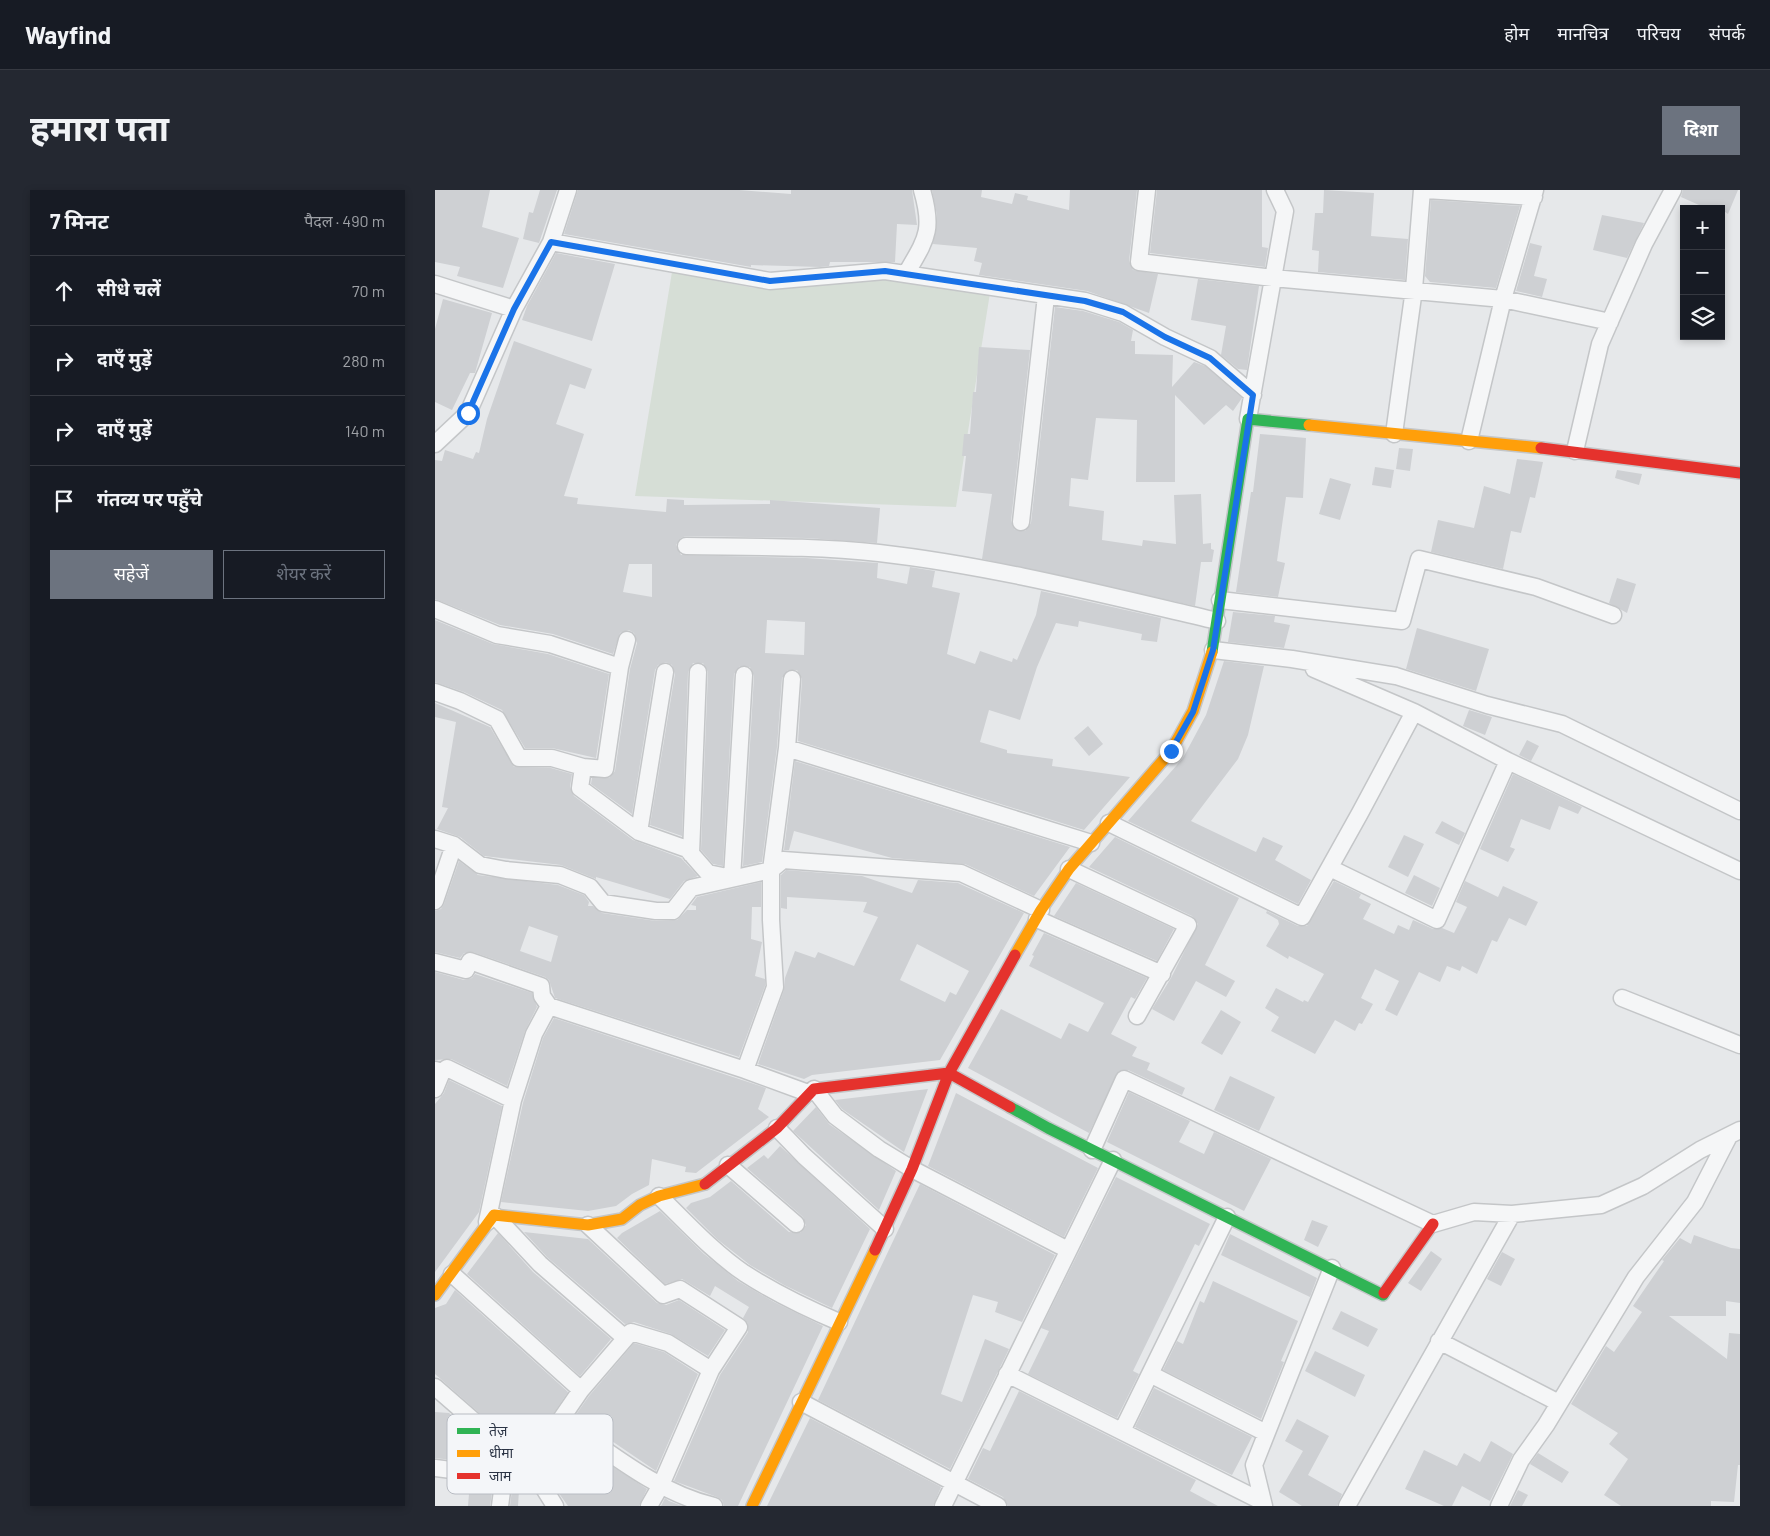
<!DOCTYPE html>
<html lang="hi">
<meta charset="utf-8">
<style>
:root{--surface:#171b24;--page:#242831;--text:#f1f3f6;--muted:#9ea1a6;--line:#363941;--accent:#6c737f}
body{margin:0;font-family:Barlow,"Noto Sans Devanagari",sans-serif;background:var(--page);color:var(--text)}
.controls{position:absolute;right:15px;top:15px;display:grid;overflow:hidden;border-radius:0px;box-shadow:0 2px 8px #0003}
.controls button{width:45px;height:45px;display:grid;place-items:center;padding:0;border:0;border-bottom:1px solid var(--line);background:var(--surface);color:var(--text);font:25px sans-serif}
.stop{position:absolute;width:15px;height:15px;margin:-11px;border:4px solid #1a73e8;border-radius:50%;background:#fff}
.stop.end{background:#1a73e8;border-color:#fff;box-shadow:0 1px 5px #0008}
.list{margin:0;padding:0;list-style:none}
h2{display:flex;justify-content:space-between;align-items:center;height:65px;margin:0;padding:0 20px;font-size:21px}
h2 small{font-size:16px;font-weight:400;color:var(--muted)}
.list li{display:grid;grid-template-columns:32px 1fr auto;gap:15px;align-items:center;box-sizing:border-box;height:70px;padding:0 20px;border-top:1px solid var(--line)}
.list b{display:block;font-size:19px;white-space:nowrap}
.list em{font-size:16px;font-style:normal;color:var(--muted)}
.actions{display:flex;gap:10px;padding:15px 20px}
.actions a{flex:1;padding:11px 0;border:1px solid var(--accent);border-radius:0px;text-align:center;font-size:18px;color:var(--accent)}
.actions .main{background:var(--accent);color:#fff}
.icon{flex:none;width:28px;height:28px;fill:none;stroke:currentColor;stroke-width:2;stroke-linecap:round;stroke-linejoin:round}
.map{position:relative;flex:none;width:1305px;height:1316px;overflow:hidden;border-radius:0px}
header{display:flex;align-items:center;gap:30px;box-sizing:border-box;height:70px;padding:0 25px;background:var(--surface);border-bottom:1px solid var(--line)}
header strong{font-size:24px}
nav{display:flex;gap:28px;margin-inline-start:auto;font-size:18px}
.intro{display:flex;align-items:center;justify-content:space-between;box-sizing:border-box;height:120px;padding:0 30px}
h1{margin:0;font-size:35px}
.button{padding:12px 22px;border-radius:0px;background:var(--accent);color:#fff;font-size:18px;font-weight:700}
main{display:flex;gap:30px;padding:0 30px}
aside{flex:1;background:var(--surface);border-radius:0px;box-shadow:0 2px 8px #0003}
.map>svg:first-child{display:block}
</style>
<header>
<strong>Wayfind</strong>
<nav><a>होम</a><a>मानचित्र</a><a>परिचय</a><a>संपर्क</a></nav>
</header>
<div class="intro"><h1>हमारा पता</h1><a class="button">दिशा</a></div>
<main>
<aside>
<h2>7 मिनट<small>पैदल · 490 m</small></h2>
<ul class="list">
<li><svg class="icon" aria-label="ahead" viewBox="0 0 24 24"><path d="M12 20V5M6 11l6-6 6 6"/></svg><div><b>सीधे चलें</b></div><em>70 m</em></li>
<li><svg class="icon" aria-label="right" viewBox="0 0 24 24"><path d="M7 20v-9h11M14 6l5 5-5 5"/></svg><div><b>दाएँ मुड़ें</b></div><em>280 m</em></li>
<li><svg class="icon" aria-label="right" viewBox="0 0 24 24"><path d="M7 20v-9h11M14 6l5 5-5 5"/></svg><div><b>दाएँ मुड़ें</b></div><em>140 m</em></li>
<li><svg class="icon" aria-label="arrive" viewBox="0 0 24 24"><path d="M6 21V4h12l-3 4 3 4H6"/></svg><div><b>गंतव्य पर पहुँचे</b></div></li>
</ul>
<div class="actions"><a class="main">सहेजें</a><a>शेयर करें</a></div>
</aside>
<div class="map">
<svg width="1305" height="1316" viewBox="0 0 1305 1316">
<rect width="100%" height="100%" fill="#e6e8ea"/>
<path fill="#d6ded6" d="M 237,82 L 319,98 L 433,87 L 555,103 L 521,317 L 200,306 Z"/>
<path fill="#ced0d3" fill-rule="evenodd" d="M 0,0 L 55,0 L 47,37 L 84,48 L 68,98 L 22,86 L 25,77 L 0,72 Z
M 105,0 L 122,0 L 104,53 L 88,49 L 94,22 L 98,23 Z
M 143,0 L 304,0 L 356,4 L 356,0 L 477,0 L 482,35 L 462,34 L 460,72 L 395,72 L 394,76 L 385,77 L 316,75 L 316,77 L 129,44 Z
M 497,0 L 547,0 L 546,7 L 577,14 L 580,3 L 593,6 L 592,10 L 634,20 L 635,0 L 702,0 L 694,71 L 698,80 L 723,84 L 714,123 L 652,101 L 544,85 L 547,73 L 539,71 L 542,58 L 498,54 L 502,25 Z
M 722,0 L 827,0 L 827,57 L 833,58 L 830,77 L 715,63 Z
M 889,0 L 939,3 L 936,46 L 973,49 L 970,90 L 883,82 L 884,61 L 877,60 L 880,23 L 888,23 Z
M 1248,0 L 1303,0 L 1293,24 L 1286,19 L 1263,19 L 1264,15 L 1246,7 Z
M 996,10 L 1085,16 L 1061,98 L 995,92 L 990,86 Z
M 1167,25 L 1209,33 L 1192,68 L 1158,60 Z
M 1095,53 L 1107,56 L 1099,86 L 1112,89 L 1107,107 L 1081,101 Z
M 121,63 L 180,74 L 157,151 L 87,130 L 92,116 Z
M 763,89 L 824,96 L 812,180 L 803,179 L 786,165 L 791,136 L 756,130 Z
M 8,109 L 57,123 L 40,183 L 35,183 L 17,220 L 0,212 L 0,139 Z
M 620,117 L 648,121 L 684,132 L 698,140 L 696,151 L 700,151 L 700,164 L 738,165 L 737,197 L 759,172 L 770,176 L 807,208 L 798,221 L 791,215 L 769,235 L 740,205 L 740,292 L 701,292 L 702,230 L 661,228 L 653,290 L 636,288 L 634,316 L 669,321 L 667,350 L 707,356 L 708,350 L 741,354 L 739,305 L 766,304 L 768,354 L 776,353 L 776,359 L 779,360 L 777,372 L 766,372 L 760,416 L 547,369 L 557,304 L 527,301 L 531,266 L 527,266 L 529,244 L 535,244 L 538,202 L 541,202 L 544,157 L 595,160 L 576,331 L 580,340 L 590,341 L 596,333 Z
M 79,151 L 157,179 L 150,199 L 135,194 L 121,234 L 149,244 L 129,306 L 143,308 L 142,314 L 231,322 L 232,309 L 249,310 L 249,315 L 335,314 L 335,310 L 445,318 L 442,353 L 372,348 L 251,346 L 246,348 L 241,355 L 246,365 L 371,368 L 443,373 L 442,388 L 472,394 L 475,377 L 500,381 L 497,397 L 525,403 L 512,464 L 540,474 L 545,461 L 577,472 L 578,468 L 582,470 L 601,425 L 606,401 L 726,428 L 722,452 L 706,450 L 707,444 L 644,431 L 643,437 L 621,433 L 602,477 L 585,530 L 554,520 L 545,552 L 572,560 L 572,563 L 618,569 L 617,576 L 695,587 L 649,640 L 363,551 L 367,489 L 362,480 L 353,480 L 347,488 L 342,557 L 327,672 L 308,676 L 319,486 L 315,477 L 305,476 L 299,484 L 288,676 L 278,674 L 266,660 L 273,482 L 268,473 L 258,473 L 253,482 L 247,646 L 215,635 L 240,484 L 237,475 L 231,472 L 223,475 L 220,480 L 197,624 L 156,594 L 157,588 L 174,588 L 180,581 L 195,479 L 202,453 L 199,443 L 194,440 L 185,443 L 178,464 L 118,444 L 65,435 L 0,409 L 0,270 L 7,271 L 10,260 L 38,269 L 41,262 L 44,263 L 52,229 ZM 194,374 L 217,374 L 217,407 L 188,402 ZM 332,430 L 370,432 L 369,465 L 330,463 Z
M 825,244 L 871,248 L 868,308 L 851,307 L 842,371 L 850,373 L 843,407 L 801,402 L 816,302 L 818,302 Z
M 964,258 L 978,259 L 975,281 L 961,279 Z
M 1082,269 L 1108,272 L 1100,308 L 1095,307 L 1086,343 L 1076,341 L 1068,379 L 996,362 L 1003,330 L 1039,338 L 1049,296 L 1075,304 Z
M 940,277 L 959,280 L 956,298 L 937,295 Z
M 1182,280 L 1207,284 L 1204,295 L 1180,288 Z
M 895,288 L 916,294 L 905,330 L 884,324 Z
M 1182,388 L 1201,394 L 1192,423 L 1174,413 Z
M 798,422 L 840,426 L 839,432 L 855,435 L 849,458 L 793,452 Z
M 0,430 L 58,454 L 113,464 L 174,484 L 161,568 L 117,558 L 90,558 L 67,520 L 29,502 L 0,492 Z
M 982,438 L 1054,459 L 1041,501 L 971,479 Z
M 789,471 L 829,476 L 813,545 L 803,569 L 756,631 L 821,662 L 828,647 L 848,656 L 840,670 L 876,690 L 863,714 L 693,631 L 748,568 L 771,525 Z
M 0,513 L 55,537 L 79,577 L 116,578 L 137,584 L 135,597 L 139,606 L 198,650 L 246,668 L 263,686 L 249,691 L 235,709 L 161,687 L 161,689 L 126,675 L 49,666 L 25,647 L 2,639 L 13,618 L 7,617 L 21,532 L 0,527 Z
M 1034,520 L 1057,527 L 1050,545 L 1028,536 Z
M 653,536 L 668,554 L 654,566 L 639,548 Z
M 1092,550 L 1104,556 L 1096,571 L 1084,565 Z
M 360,571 L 635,657 L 599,706 L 530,674 L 457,668 L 359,641 L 354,660 L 349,660 Z
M 1078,584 L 1147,617 L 1143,624 L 1124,616 L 1115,640 L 1086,629 L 1075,657 L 1080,659 L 1073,672 L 1045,659 Z
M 1007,631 L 1030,643 L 1024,655 L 1000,643 Z
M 969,645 L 989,654 L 973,687 L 953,677 Z
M 680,647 L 804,708 L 770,775 L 800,791 L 791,807 L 761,791 L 739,831 L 717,819 L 736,788 L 763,734 L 757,726 L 654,677 Z
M 24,671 L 43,685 L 123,695 L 149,705 L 154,712 L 153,716 L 158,716 L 167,723 L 221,731 L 242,730 L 252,720 L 261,720 L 261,716 L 256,715 L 262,707 L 326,692 L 326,717 L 317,717 L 316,749 L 327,752 L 320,786 L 330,789 L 330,796 L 304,867 L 120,808 L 114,790 L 110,787 L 38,762 L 29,763 L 25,768 L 0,762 L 0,721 L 6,719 L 9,714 ZM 94,736 L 123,746 L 116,772 L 85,761 Z
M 351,680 L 427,686 L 477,703 L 483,690 L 523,693 L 589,723 L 505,870 L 377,885 L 369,889 L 323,874 L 349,800 L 350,788 L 360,761 L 380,768 L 383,762 L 419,776 L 443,727 L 428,722 L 432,712 L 352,707 L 352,719 L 346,718 L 346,685 ZM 482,754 L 534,781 L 521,805 L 515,802 L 510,812 L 465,790 Z
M 979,685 L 1005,698 L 997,716 L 970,703 Z
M 899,691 L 926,704 L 924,708 L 936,714 L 928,729 L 959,744 L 963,735 L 974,740 L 978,730 L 998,739 L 1007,738 L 1019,743 L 1032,717 L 1021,712 L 1030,691 L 1063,707 L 1068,696 L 1103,712 L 1091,736 L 1074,728 L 1062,752 L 1057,750 L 1042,784 L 1027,776 L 1025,781 L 1012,776 L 1005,792 L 984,782 L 962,826 L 950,820 L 964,791 L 940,779 L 926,808 L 938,814 L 927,834 L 924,833 L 920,841 L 900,830 L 880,864 L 836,841 L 844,827 L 830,818 L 841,798 L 868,812 L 869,810 L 873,812 L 889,784 L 854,766 L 853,769 L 831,756 L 844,734 L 843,730 L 831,723 L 832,721 L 863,736 L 872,736 Z
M 641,693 L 739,739 L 722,771 L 619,726 Z
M 609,743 L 712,788 L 700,809 L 696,807 L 676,844 L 702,857 L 697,866 L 715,873 L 712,880 L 750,898 L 747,905 L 693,880 L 684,881 L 654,943 L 533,878 L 566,819 L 626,849 L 634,833 L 653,842 L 669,813 L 594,776 L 599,766 L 597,765 Z
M 0,782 L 29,790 L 37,788 L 40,784 L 97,803 L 102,817 L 90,841 L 72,896 L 16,869 L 0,870 Z
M 786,820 L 806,832 L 787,865 L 766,853 Z
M 119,828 L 331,898 L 323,919 L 334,927 L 261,983 L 250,982 L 251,977 L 217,969 L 214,995 L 197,1004 L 181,1016 L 153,1021 L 66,1012 L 88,913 L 108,848 Z
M 795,886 L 840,907 L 824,941 L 779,920 Z
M 14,890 L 67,916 L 44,1022 L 0,1082 L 0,914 L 9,903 Z
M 493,899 L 469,962 L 407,919 L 400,910 Z
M 694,902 L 755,931 L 744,952 L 769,964 L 779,942 L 836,969 L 809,1021 L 672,952 Z
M 521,903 L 663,978 L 629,1047 L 493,976 Z
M 381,917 L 394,934 L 461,981 L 444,1020 L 358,941 Z
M 345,956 L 435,1039 L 397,1118 L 349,1095 L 315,1075 L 282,1049 L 251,1018 L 256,1013 L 275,1007 L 296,991 L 354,1042 L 365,1043 L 371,1035 L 368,1027 L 312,978 L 329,965 L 333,969 Z
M 681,987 L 775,1034 L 764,1056 L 760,1054 L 698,1181 L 704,1184 L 682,1228 L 593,1184 L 614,1141 L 606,1138 Z
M 485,994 L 620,1065 L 587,1132 L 560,1122 L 563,1112 L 538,1105 L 506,1204 L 527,1212 L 550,1149 L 574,1159 L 515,1279 L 383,1210 Z
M 225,1021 L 269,1064 L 303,1091 L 339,1112 L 388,1136 L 303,1316 L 289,1316 L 287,1310 L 282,1307 L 239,1291 L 285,1185 L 313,1142 L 313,1133 L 308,1128 L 314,1117 L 280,1096 L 275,1106 L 247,1089 L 230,1094 L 182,1048 L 187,1043 Z
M 877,1030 L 893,1036 L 883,1057 L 869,1050 Z
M 89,1042 L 153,1049 L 222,1113 L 231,1115 L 244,1110 L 290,1140 L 273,1166 L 236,1144 L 199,1132 L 190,1134 L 112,1067 Z
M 63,1043 L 98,1082 L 176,1149 L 145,1186 L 32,1084 Z
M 795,1044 L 882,1088 L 875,1107 L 786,1065 Z
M 1259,1045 L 1296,1058 L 1305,1059 L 1305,1113 L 1291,1111 L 1291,1126 L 1234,1126 L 1292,1169 L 1294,1143 L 1305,1144 L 1305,1275 L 1303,1275 L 1299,1312 L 1276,1311 L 1276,1316 L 1186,1316 L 1169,1305 L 1193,1269 L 1174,1254 L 1183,1243 L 1136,1214 L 1171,1156 L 1179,1162 L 1207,1122 L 1198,1116 L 1229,1071 L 1227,1070 L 1245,1048 L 1256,1054 Z
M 996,1061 L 1007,1069 L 986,1101 L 973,1093 Z
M 1067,1062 L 1080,1069 L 1066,1096 L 1052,1089 Z
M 778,1091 L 863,1131 L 846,1171 L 849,1172 L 826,1229 L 728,1180 L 742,1151 L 748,1154 L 765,1111 L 769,1113 Z
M 20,1100 L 133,1202 L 118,1224 L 117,1234 L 175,1275 L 212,1299 L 204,1316 L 133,1316 L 123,1302 L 134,1302 L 0,1184 L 0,1118 L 11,1114 Z
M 906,1121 L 943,1139 L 933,1157 L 897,1139 Z
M 199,1153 L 229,1162 L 263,1184 L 221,1281 L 140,1226 L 154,1206 Z
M 880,1161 L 930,1185 L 920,1207 L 870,1181 Z
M 719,1198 L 817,1247 L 797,1285 L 700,1237 Z
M 584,1201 L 761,1290 L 755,1301 L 783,1316 L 573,1316 L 568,1307 L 533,1289 L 548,1258 L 555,1261 Z
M 0,1222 L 14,1223 L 61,1263 L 60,1275 L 0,1268 Z
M 375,1228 L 506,1297 L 498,1316 L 332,1316 Z
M 862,1229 L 894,1246 L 873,1285 L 907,1304 L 902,1316 L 867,1316 L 844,1302 L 868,1261 L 850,1251 Z
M 1056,1251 L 1078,1264 L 1055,1311 L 1027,1296 L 1017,1316 L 1009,1316 L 970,1299 L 989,1260 L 1022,1276 L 1029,1263 L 1045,1272 Z
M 1103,1263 L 1134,1282 L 1127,1293 L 1095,1274 Z
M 35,1292 L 58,1295 L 55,1316 L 33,1316 Z
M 77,1300 L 84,1300 L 83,1316 L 75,1316 Z
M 1083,1300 L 1093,1305 L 1087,1316 L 1075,1316 Z
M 230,1308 L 234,1311 L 247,1316 L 226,1316 Z"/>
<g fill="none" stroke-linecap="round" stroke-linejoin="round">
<defs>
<path id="street" d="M 712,0 L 704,72 L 838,88 L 1068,109 L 1175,132
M 991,0 L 1099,7
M 116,52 L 335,91 L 450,81 L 650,111 L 688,123 L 730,147 L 775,168 L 818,205
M 471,84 C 491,49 499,41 487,0
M 0,94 L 79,119
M 813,229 L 850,21 L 840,0
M 959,244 L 979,99 L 987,0
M 1034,251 L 1068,109 L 1100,0
M 0,254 L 33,223 L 79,119 L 116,52 L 133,0
M 1140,261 L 1165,154 L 1209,54 L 1238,0
M 586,332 L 611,106
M 251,356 C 315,357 380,356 444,363 C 558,376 670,405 782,431
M 785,410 L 967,431 L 984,369 L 1101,397 L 1178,425
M 0,419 L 62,445 L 115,454 L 185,477
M 192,450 L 185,477 L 170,579 L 148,577 L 145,598 L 204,642 L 252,659 L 273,683 L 297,688 L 309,485
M 778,460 L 857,469 L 961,486 L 1052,515 L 1127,534 L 1305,621
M 879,479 L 979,522 L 1073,571 L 1305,681
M 0,502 L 25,511 L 62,529 L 84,568 L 117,568 L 148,577
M 352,558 L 656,653
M 674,633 L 867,727 L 925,623 L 979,522
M 204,642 L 230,482
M 0,649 L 19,655 L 45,675 L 71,680 L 125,685 L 155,697 L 168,713 L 221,721 L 238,721 L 256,698 L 336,680 L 348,670 L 526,683 L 606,720
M 256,664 L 263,482
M 895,678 L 1002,730 L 1073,571
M 634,679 L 753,735 L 702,826
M 0,711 L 19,655
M 602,729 L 727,784
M 0,772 L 31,780 L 35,771 L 106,796 L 107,806 L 114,816
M 1187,808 L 1305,855
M 0,880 L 7,882 L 12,878 L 78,910 L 99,844 L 114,816 L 310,880 L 373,903
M 310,880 L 340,797 L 336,730 L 336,680 L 352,558 L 357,489
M 0,899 L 7,882
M 379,899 L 400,926 L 444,959 L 477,979 L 633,1060
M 342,938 L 369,966 L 450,1039
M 657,960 L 689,889 L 998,1034 L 1039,1022 L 1077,1024 L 1166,1015 L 1208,996 L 1265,960 L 1305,940
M 293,975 L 361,1034
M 224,1006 C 251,1032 278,1062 309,1083 C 340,1103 371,1118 404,1132
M 59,1025 L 105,1074 L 189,1147 L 196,1142 L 233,1153 L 276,1180
M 52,1032 L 78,910
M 153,1035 L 228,1105 L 245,1099 L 304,1137 L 276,1180 L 226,1295 L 214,1316
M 17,1084 L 146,1200
M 196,1142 L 146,1200 L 126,1229 C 173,1261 223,1303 279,1316
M 1004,1151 L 1124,1213
M 572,1184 L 828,1312
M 715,1184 L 831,1243
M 0,1197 L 100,1284 L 120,1316
M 366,1212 L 563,1316
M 687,1241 L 792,1027
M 0,1278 L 104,1291
M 65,1316 L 69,1286
M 508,1316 L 678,970
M 829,1316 L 819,1275 L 897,1078
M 912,1316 L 1077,1024
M 1064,1316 L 1086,1270 L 1111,1235 L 1201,1087 L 1260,1012 L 1293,948"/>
<path id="fast" d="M 777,462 L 813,229 L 874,235
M 575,917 L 613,938 L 948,1105 L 949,1103"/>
<path id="slow" d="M 874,235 L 1106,258
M 580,765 L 606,720 L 634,679 L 736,561 L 758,521 L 777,462
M 0,1105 L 59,1025 L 153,1035 L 187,1029 L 205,1015 L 224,1006 L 270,994
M 317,1316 L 440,1060"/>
<path id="jam" d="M 1106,258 L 1305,283
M 270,994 L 342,938 L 379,899 L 514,883 L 580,765
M 440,1060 L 477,979 L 514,883 L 575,917
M 949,1103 L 998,1034"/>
</defs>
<use href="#street" stroke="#c4c6c8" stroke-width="19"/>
<use href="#fast" stroke="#c4c6c8" stroke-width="14"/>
<use href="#slow" stroke="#c4c6c8" stroke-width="14"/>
<use href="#jam" stroke="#c4c6c8" stroke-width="14"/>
<use href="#street" stroke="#f5f6f7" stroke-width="16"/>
<use href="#fast" stroke="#30b455" stroke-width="11"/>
<use href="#slow" stroke="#ff9f0a" stroke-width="11"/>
<use href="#jam" stroke="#e5322d" stroke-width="11"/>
</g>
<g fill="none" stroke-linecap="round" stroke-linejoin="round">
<path stroke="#1a73e8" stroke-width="6" d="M 33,223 L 79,119 L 116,52 L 335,91 L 450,81 L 650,111 L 688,122 L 730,147 L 775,168 L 818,205 L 778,460 L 758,522 L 736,561"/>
</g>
<rect x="12" y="1224" width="166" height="80" rx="8" fill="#f4f6f9" stroke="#b8bcc3" stroke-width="1"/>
<rect x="22" y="1238" width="23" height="6" fill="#30b455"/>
<rect x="22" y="1260" width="23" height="7" fill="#ff9f0a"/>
<rect x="22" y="1283" width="23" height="6" fill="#e5322d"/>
<g font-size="14" fill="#2b3445">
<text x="54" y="1246">तेज़</text>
<text x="54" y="1268">धीमा</text>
<text x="54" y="1291">जाम</text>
</g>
</svg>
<div class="controls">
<button>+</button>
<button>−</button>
<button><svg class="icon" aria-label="layers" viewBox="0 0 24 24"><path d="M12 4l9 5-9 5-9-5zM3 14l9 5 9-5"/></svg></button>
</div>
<div class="stop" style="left:33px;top:223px"></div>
<div class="stop end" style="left:736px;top:561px"></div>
</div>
</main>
